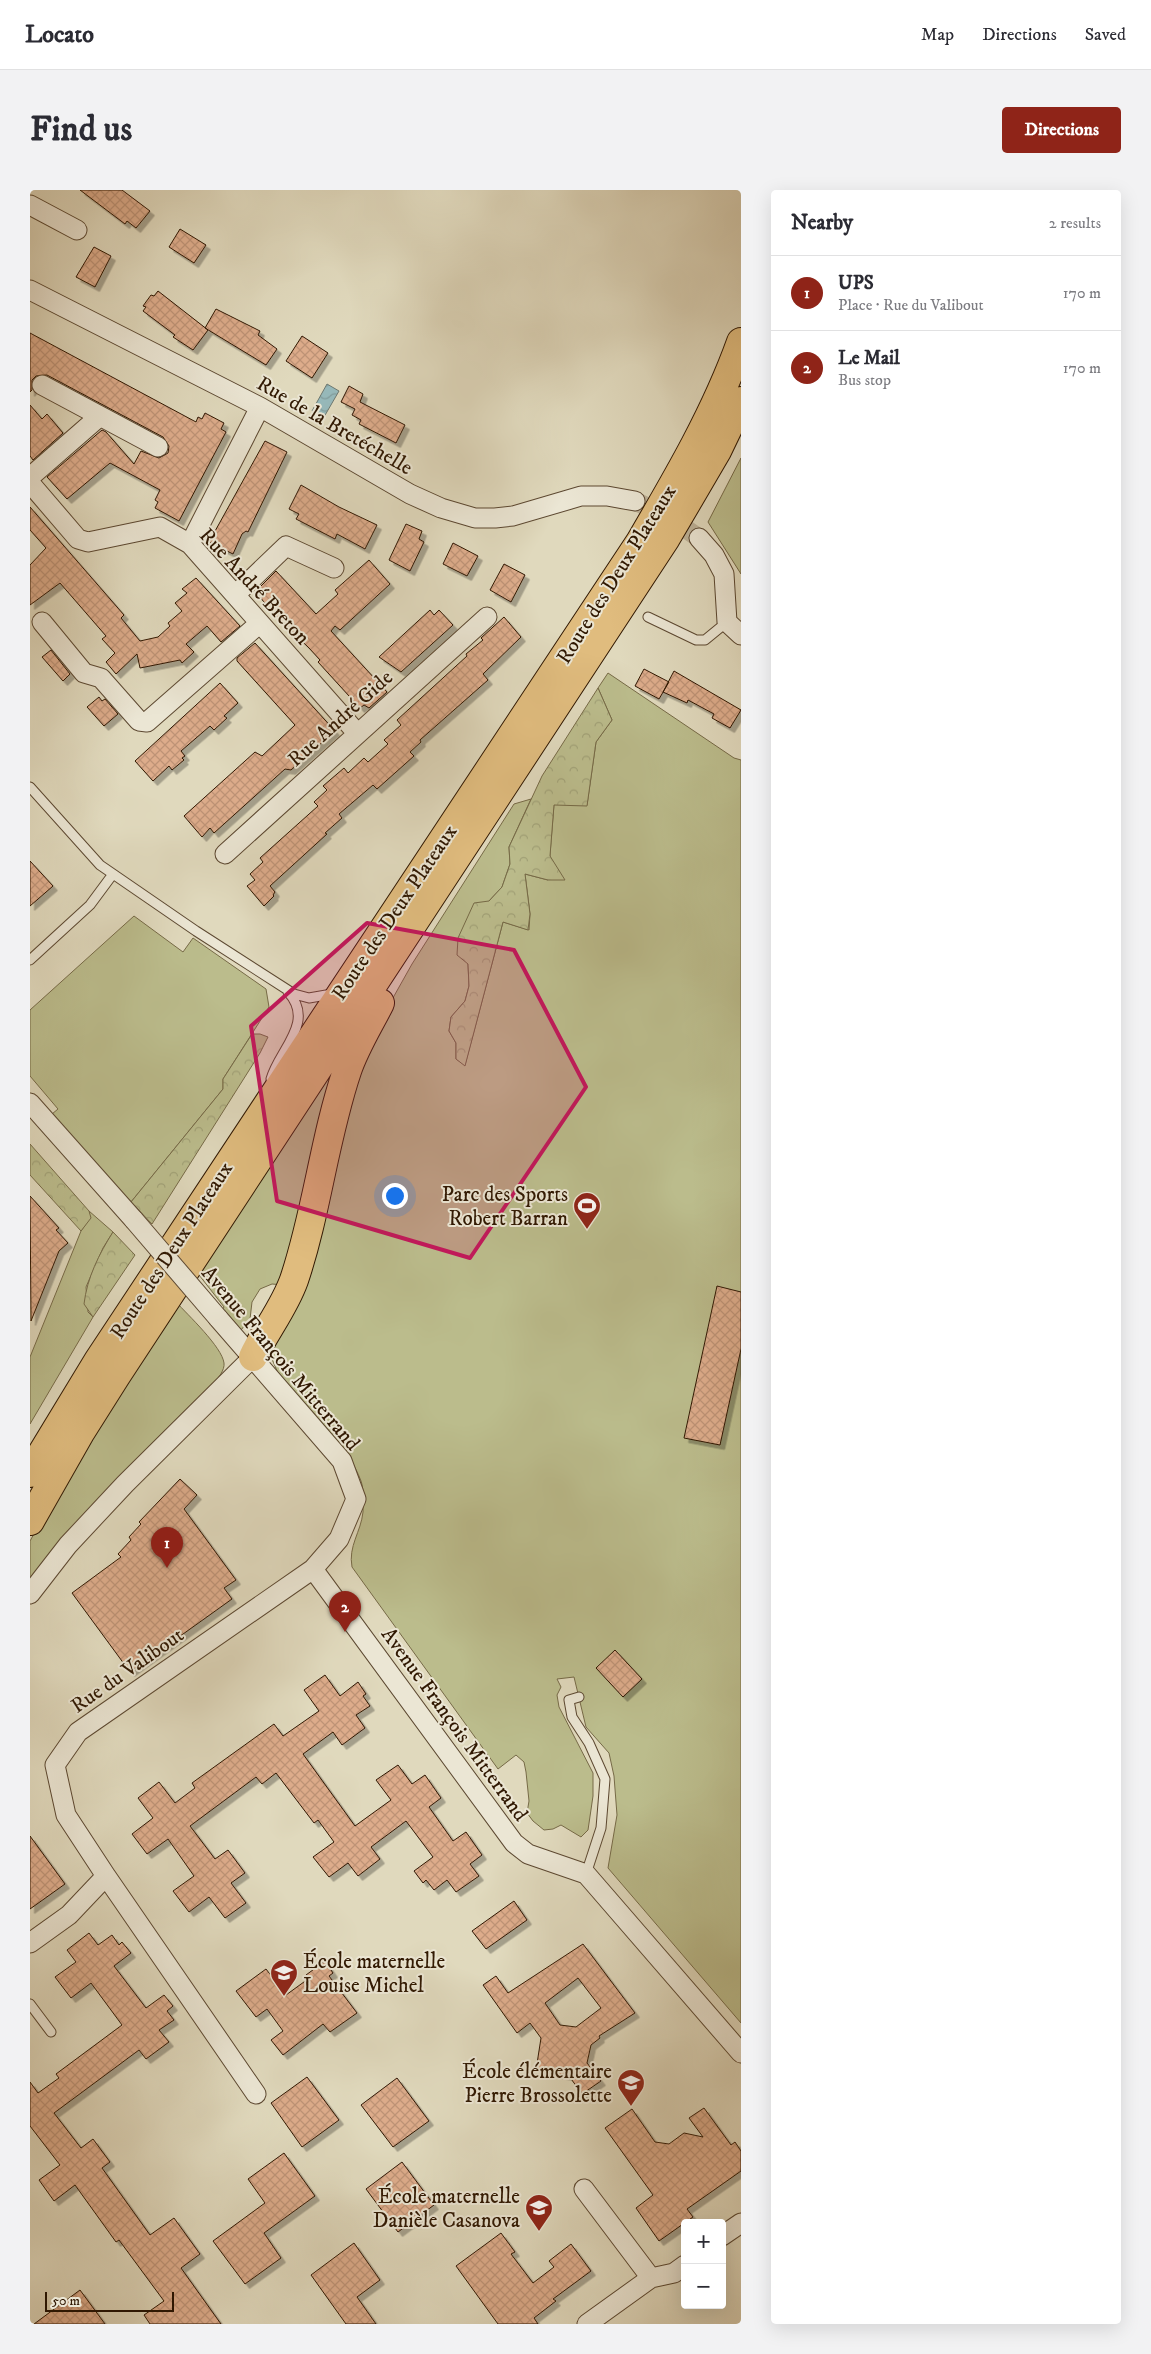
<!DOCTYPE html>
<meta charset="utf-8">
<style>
:root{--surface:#fff;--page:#f2f2f3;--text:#2b2b33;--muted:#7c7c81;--line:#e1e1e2;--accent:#8f2418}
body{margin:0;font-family:"IM FELL DW Pica",serif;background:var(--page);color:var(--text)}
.controls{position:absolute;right:15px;bottom:15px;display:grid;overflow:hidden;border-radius:5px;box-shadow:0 5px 20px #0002}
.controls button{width:45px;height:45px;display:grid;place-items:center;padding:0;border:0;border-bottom:1px solid var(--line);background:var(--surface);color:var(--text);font:25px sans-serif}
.scale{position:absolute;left:15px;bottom:12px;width:129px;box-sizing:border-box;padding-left:5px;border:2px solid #301802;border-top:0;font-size:14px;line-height:18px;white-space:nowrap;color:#301802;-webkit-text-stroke:4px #ebe6d4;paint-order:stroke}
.you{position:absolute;left:364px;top:1005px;width:18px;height:18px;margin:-12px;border:4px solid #fff;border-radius:50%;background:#1a73e8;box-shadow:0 0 0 8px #1a73e833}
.badge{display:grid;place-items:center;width:32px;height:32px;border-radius:50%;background:var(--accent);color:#fff;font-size:16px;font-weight:700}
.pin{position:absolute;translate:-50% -41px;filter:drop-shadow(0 1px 2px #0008)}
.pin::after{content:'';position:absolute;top:26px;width:18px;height:15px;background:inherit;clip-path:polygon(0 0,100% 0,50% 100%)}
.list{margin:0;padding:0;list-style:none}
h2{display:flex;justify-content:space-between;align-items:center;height:65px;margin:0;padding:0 20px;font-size:21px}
h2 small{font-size:16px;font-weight:400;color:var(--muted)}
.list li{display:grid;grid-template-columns:32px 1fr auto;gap:15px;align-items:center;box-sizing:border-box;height:75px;padding:0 20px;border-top:1px solid var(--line)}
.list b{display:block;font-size:19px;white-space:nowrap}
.list p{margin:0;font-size:16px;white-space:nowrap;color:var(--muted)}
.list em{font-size:16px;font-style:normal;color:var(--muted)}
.map{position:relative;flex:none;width:711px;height:2134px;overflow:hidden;border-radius:5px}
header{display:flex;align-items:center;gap:30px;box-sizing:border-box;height:70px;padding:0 25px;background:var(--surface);border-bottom:1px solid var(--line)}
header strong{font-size:24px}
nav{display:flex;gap:28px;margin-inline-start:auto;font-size:18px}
.intro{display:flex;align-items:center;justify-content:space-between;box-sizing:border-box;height:120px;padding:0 30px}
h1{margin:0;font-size:35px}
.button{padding:12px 22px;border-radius:5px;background:var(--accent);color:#fff;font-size:18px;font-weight:700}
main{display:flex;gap:30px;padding:0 30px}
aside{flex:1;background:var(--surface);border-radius:5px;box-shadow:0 5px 20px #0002}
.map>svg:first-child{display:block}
</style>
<header>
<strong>Locato</strong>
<nav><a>Map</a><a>Directions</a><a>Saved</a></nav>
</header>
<div class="intro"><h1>Find us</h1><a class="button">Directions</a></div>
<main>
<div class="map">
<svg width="711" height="2134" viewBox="0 0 711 2134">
<defs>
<pattern id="forest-crowns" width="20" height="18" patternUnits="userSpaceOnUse" patternTransform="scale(1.25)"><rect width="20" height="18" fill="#bbbc8c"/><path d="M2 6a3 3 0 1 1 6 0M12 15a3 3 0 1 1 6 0" fill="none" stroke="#a1a177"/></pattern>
<pattern id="water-waves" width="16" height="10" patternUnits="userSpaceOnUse" patternTransform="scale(1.25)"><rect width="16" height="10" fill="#96b8b9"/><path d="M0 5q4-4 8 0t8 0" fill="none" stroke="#829d9d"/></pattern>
<pattern id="building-cross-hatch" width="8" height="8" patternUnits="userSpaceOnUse" patternTransform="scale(1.25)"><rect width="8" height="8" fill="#ddac8b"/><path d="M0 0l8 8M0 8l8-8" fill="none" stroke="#be9376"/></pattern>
<filter id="shadow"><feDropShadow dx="4.5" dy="4.5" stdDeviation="0" flood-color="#0004"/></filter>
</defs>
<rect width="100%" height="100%" fill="#e0d9bd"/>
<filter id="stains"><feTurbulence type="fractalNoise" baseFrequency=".004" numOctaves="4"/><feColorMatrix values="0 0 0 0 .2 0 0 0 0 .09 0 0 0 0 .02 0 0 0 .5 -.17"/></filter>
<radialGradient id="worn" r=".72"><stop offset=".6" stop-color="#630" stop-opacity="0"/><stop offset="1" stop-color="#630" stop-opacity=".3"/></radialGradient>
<path fill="#bbbc8c" stroke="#766a47" d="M 711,268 L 711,384 L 678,332 Z
M 578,483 L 704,568 L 711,570 L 711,1833 L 578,1678 L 587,1625 L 584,1586 L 579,1563 L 556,1537 L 544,1487 L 527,1489 L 531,1497 L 527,1505 L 529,1517 L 563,1583 L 563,1606 L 558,1640 L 551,1647 L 531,1635 L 523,1639 L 514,1640 L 503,1631 L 497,1623 L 499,1611 L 496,1582 L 494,1572 L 486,1565 L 468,1579 L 322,1377 C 318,1356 331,1342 333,1322 C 333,1313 334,1299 331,1291 C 319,1257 272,1212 248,1183 L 241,1167 L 243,1148 L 341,847 L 382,774 L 484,614 L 501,609 L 479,657 L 480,674 L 472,697 L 459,711 L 438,774 L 439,796 L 435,811 L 421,827 L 419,841 L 426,853 L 426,869 L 435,875 L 473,732 L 499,740 L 500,724 L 495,684 L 518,690 L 524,614 L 557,615 L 566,552 L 582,530 L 568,498 Z
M 104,726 L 153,762 L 163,748 L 236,799 L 239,817 L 193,889 L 193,899 L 101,1012 L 22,924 L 28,919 L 0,886 L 0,820 Z
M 312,862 L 254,1095 L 242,1094 L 230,1099 L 222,1112 L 220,1129 L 211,1140 L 192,1120 L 194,1117 L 166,1081 Z
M 59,1021 L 83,1042 L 73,1058 L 56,1097 L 58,1122 L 63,1127 L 0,1234 L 0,1167 L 51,1041 L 60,1028 Z
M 146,1112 C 158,1125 192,1157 194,1173 C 195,1180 188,1188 184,1194 L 0,1393 L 0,1351 L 77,1214 Z"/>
<path fill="url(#forest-crowns)" stroke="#766a47" d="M 568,498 L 582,530 L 566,552 L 557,616 L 524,615 L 520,666 L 535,690 L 518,690 L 495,684 L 500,724 L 498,740 L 473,732 L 435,876 L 426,869 L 426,853 L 419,841 L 421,827 L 435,811 L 439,796 L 438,774 L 427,765 L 428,748 L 444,713 L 459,711 L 472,697 L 480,674 L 479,657 L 512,586 Z
M 222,844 L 230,844 L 238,847 L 230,863 L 122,1034 L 101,1012 L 193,899 L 193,889 Z
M 0,954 L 59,1021 L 61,1028 L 51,1041 L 0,985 Z
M 83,1042 L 105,1065 L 63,1127 L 54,1114 C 57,1088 69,1064 83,1042 Z"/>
<path fill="url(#water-waves)" stroke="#6d7870" d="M 297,194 L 309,201 L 294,227 L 282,221 Z"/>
<path fill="url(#building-cross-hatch)" stroke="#301802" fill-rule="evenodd" filter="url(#shadow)" d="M 50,0 L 92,0 L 120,21 L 106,38 L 97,31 L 95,34 Z
M 150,39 L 176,55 L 164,73 L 139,57 Z
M 64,57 L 81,66 L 65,97 L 46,87 Z
M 128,101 L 178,140 L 163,160 L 143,147 L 145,145 L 113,121 L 116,117 L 113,116 L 121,105 L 124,106 Z
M 186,119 L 230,141 L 228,145 L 247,159 L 236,175 L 175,138 Z
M 0,143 L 166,232 L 168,227 L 172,229 L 175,223 L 194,233 L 191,239 L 196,242 L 149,331 L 125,318 L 128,312 L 125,310 L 130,300 L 80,273 L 37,309 L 17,287 L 72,240 L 76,242 L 104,274 L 111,261 L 129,268 L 138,263 L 139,256 L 133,247 L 17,185 L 6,186 L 2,190 L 2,200 L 0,202 Z
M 272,146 L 298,163 L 282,188 L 256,171 Z
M 319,196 L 333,204 L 330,212 L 375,235 L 366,253 L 329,234 L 331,230 L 322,225 L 325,219 L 311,212 Z
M 0,215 L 12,229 L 17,224 L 33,243 L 3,270 L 0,266 Z
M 235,251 L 257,262 L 218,342 L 216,341 L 212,344 L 203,364 L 179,352 Z
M 271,295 L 309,317 L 347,335 L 335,359 L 307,344 L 305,349 L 266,329 L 269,324 L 259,319 Z
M 0,317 L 94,425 L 91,428 L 110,451 L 128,447 L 140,436 L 138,433 L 152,421 L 145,413 L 157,403 L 152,399 L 166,388 L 210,436 L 191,452 L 177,436 L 156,454 L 164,462 L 152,473 L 150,470 L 110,478 L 107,464 L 86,484 L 76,472 L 85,463 L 72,449 L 76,446 L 30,393 L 0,415 L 0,375 L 16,358 L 0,340 Z
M 376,334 L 392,341 L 389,349 L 394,352 L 380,381 L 359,370 Z
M 423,353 L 448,366 L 437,386 L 413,374 Z
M 339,370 L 360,394 L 310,440 L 305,436 L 301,441 L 357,502 L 339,518 L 334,515 L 330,518 L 288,472 L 290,470 L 279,458 L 241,421 L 230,407 L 231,400 L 229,398 L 246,381 L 286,424 L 308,404 L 305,400 Z
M 474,374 L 495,385 L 481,412 L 460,400 Z
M 400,420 L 404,425 L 409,420 L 423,435 L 371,482 L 349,467 Z
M 474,427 L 491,447 L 453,484 L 458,490 L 390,550 L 391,552 L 380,562 L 384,566 L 347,599 L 343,595 L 309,624 L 312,628 L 295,643 L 297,644 L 240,696 L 245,702 L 243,705 L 244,706 L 234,716 L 217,696 L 225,690 L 220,684 L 233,672 L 230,668 L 288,616 L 284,612 L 297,600 L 293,596 L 314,578 L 318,583 L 334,568 L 338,572 L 358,554 L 354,550 L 371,535 L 367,530 L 437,466 L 436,464 L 453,450 L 451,448 Z
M 225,453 L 305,541 L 261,580 L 255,579 L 184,643 L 180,638 L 172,647 L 154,626 L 225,562 L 232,566 L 265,535 L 207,471 L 207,468 Z
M 21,460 L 40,484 L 33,491 L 12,467 Z
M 614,479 L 639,492 L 629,509 L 605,496 Z
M 644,481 L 711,520 L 700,538 L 682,528 L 684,524 L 658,510 L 657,513 L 633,502 Z
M 190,493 L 208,513 L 194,526 L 197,528 L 184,540 L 180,536 L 151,561 L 155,566 L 152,568 L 154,570 L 142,580 L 139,576 L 123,591 L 105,571 Z
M 69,507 L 72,511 L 75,509 L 88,524 L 74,536 L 57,517 Z
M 0,671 L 23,696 L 0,716 Z
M 0,1006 L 29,1038 L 26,1040 L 38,1053 L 29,1061 L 1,1131 Z
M 687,1096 L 711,1102 L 711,1159 L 690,1255 L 654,1248 Z
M 150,1289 L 167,1305 L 154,1319 L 206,1390 L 194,1398 L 202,1409 L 100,1482 L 42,1403 L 91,1367 L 88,1364 L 101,1350 L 99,1347 L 111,1334 L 109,1332 Z
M 585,1460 L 612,1489 L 593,1507 L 566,1478 Z
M 295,1485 L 310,1506 L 328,1492 L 336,1504 L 333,1506 L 340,1516 L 326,1525 L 335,1538 L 312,1555 L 303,1542 L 273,1564 L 325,1636 L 361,1610 L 346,1590 L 368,1575 L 382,1594 L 395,1585 L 411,1608 L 399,1617 L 423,1651 L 436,1642 L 452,1665 L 440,1674 L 449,1686 L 426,1702 L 417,1690 L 404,1700 L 396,1690 L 393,1693 L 384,1681 L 403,1667 L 376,1631 L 341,1657 L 350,1669 L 328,1686 L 318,1673 L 299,1687 L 283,1667 L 304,1652 L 288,1630 L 284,1633 L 246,1583 L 232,1594 L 226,1587 L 160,1636 L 185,1669 L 198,1660 L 215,1683 L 201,1693 L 216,1713 L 195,1728 L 179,1707 L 159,1722 L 143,1701 L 164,1686 L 138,1649 L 117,1664 L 102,1644 L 123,1628 L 108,1608 L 129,1592 L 145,1613 L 165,1598 L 162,1593 L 244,1534 L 253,1546 L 289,1521 L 274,1500 Z
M 0,1646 L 35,1694 L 0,1719 Z
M 484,1711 L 497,1730 L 456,1759 L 442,1741 Z
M 59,1743 L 68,1755 L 82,1745 L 89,1755 L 92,1752 L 101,1763 L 84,1776 L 116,1818 L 134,1805 L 143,1816 L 137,1821 L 144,1830 L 129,1840 L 139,1852 L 116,1869 L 109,1860 L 24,1923 L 51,1958 L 63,1949 L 80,1972 L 72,1978 L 120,2045 L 144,2028 L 170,2064 L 151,2078 L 191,2134 L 120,2134 L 114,2125 L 134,2111 L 89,2050 L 86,2052 L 45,1995 L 24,2011 L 9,1990 L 30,1975 L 0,1936 L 0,1892 L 8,1903 L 29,1888 L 26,1884 L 92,1835 L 61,1793 L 41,1808 L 25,1787 L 46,1772 L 37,1760 Z
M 553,1754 L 605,1823 L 569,1846 L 570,1848 L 561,1855 L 557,1873 L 571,1891 L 552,1904 L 539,1886 L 506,1880 L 511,1848 L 500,1833 L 487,1843 L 453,1795 L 466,1786 L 478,1803 ZM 548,1788 L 571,1818 L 546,1837 L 530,1835 L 515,1813 Z
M 295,1771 L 303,1783 L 299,1786 L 327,1823 L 300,1842 L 293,1834 L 253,1865 L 241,1850 L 253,1841 L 237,1819 L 226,1827 L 206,1801 L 236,1779 L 256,1805 L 278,1789 L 276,1785 Z
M 277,1887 L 309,1930 L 272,1957 L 241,1913 Z
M 367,1888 L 399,1931 L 363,1957 L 331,1915 Z
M 674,1918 L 701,1955 L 705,1952 L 711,1961 L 711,1981 L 657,2019 L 663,2027 L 629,2051 L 606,2018 L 623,2005 L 575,1938 L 602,1919 L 625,1952 L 639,1954 L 654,1943 L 673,1947 L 659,1928 Z
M 254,1963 L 285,2006 L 234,2043 L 251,2068 L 215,2094 L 183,2051 L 235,2013 L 218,1989 Z
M 372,1972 L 404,2015 L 368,2042 L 336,1999 Z
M 471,2043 L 485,2062 L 481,2064 L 503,2093 L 524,2077 L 519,2071 L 541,2054 L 561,2081 L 523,2109 L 526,2111 L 504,2128 L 508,2134 L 468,2134 L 426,2076 Z
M 324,2053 L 350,2090 L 327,2107 L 346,2134 L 316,2134 L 281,2085 Z
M 50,2100 L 75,2134 L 4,2134 Z"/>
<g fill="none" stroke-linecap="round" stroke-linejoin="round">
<path stroke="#bdb298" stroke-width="19" stroke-dasharray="19 9" stroke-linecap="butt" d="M 605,311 L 640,328 L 669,348"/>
<defs>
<path id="service" d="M 618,427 L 666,450 L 675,450 L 697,432
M 0,597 L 70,675 L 166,741 L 264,804 L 279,808 L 302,804
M 0,770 L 60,715 L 83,684
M 241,889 C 249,860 286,832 258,802
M 549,1507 L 539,1510 L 542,1527 L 559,1553 L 575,1589 L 571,1638 L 556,1684
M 0,1814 L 21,1842"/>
<path id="minor" d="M 0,15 L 47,40
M 0,100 L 230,217 L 380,304 L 411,318 L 445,328 L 465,328 L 483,326 L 551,306 L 577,306 L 605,311
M 12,195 L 128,257
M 0,287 L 70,226
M 0,293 L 48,349 L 58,352 L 130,337 L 160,354 L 327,543
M 669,348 L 684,365 L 694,384 L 697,432 L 711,445
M 160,354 L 230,217
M 205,405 L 256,356 L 304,378
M 12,432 L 54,483 L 71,488 L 109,531 L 117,532 L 230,433
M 195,664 L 457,427
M 0,913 L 104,1030
M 188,1128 L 312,1271 L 326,1309 L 309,1349 L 283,1379 L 484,1653 L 498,1664 L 556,1684 L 711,1863
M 0,1404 L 38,1355 L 95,1294 L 223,1167
M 76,1686 L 226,1904
M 0,1753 L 39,1725 L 76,1686 L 36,1625 L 25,1575 L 48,1542 L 283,1379
M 554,1999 L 621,2088
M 692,2046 L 711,2033
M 557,2134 L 621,2088 L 644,2083 L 655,2075"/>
<path id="primary" d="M 223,1167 C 235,1141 254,1118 264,1090 C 287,1022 294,949 317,881 C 325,857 339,835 350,813
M 0,1283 L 68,1171 L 610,352 C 648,287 686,222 711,152
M 0,1331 L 50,1243 L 86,1186 L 636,348 L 687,261 L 711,211"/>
</defs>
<use href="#service" stroke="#5c4831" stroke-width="11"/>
<use href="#minor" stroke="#5c4831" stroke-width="21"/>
<use href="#primary" stroke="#301802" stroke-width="30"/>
<use href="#service" stroke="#ebe6d4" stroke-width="9"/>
<use href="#minor" stroke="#ebe6d4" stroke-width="19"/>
<use href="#primary" stroke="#e0bc7e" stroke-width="28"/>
<defs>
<path id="minor-bridge" d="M 104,1030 L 188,1128"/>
</defs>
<use href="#minor-bridge" stroke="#5c4831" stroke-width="21" stroke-linecap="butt"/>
<use href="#minor-bridge" stroke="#ebe6d4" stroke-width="19"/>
</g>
<path fill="#c2185b" fill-opacity="0.2" stroke="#c2185b" stroke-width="4" stroke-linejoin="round" d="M 337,733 L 484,760 L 556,897 L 440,1068 L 247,1011 L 221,836 Z"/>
<defs>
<symbol id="stadium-pin" viewBox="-11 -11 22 30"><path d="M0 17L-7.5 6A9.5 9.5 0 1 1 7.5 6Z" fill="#8f2418" stroke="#ebe6d4"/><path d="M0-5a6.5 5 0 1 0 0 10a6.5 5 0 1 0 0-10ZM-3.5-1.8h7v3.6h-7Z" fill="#fff"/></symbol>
<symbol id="school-pin" viewBox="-11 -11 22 30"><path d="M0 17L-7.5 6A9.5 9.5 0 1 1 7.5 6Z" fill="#8f2418" stroke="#ebe6d4"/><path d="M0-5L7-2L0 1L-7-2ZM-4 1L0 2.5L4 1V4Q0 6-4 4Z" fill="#fff"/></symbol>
</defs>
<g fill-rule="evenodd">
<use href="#stadium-pin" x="541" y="1000" width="32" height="43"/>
<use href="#school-pin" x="238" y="1767" width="32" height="43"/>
<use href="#school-pin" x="585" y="1877" width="32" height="43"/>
<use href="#school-pin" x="493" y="2002" width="32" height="43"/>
</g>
<g text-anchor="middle" stroke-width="4" stroke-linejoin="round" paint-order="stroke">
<g font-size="21" fill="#301802" stroke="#ebe6d4">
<text transform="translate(305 235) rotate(30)" y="7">Rue de la Bretéchelle</text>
<text transform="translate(586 384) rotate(-58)" y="7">Route des Deux Plateaux</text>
<text transform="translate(225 396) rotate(47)" y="7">Rue André Breton</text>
<text transform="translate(310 528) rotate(-42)" y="7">Rue André Gide</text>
<text transform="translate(364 722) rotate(-56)" y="7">Route des Deux Plateaux</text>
<text transform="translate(141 1060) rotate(-57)" y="7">Route des Deux Plateaux</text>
<text transform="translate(251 1168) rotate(50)" y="7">Avenue François Mitterrand</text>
<text transform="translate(97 1480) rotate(-35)" y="7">Rue du Valibout</text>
<text transform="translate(425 1534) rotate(54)" y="7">Avenue François Mitterrand</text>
</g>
<g font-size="21" fill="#301802" stroke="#ebe6d4" text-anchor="end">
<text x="538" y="1011">Parc des Sports<tspan x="538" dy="24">Robert Barran</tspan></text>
<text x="273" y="1778" text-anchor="start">École maternelle<tspan x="273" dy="24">Louise Michel</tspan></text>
<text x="582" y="1888">École élémentaire<tspan x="582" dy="24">Pierre Brossolette</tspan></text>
<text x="490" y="2013">École maternelle<tspan x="490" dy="24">Danièle Casanova</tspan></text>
</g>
</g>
<rect width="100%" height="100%" filter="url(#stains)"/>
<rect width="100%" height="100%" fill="url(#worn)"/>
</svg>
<div class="controls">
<button>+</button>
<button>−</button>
</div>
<div class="scale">50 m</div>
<div class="you"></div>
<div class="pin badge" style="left:137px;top:1378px">1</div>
<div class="pin badge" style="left:315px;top:1442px">2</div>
</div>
<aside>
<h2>Nearby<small>2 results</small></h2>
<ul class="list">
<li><span class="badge">1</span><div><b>UPS</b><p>Place · Rue du Valibout</p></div><em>170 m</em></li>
<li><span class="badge">2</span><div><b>Le Mail</b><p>Bus stop</p></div><em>170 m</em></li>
</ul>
</aside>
</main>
